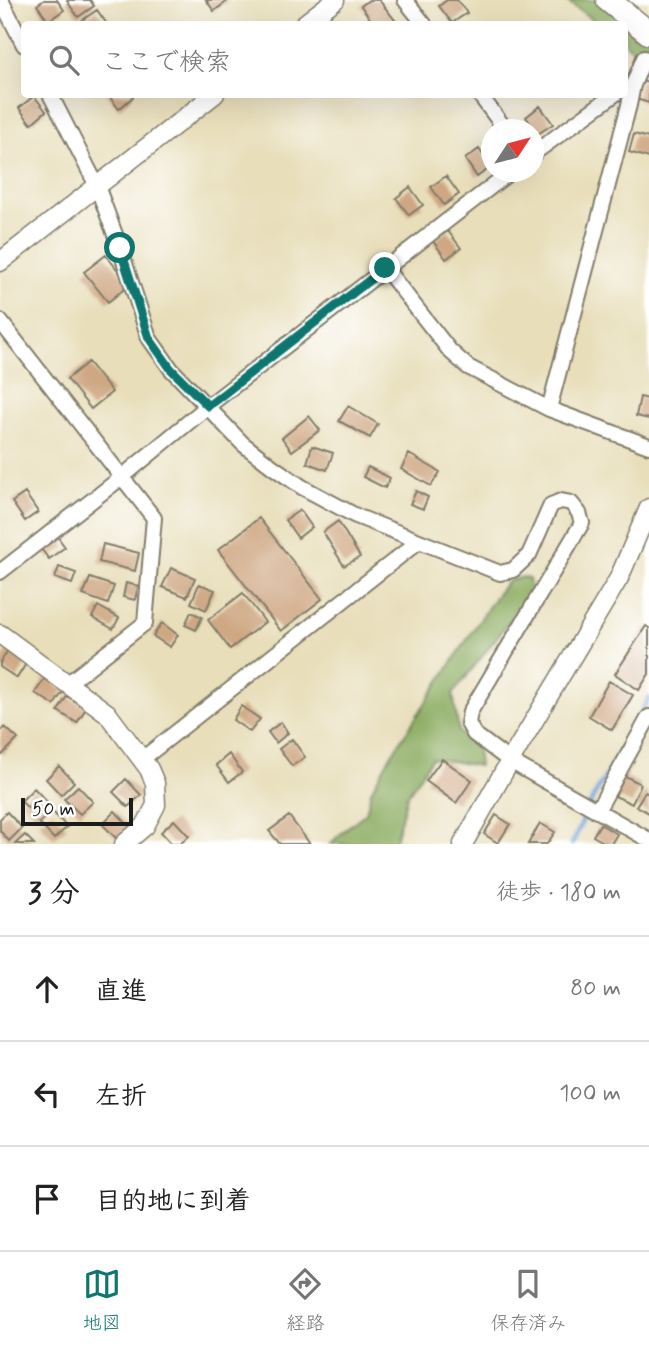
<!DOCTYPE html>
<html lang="ja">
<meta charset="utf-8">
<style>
:root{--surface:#fff;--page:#f2f2f2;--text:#222;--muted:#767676;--line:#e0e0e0;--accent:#0f766e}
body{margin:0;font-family:Mynerve,"Klee One",sans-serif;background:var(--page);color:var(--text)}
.compass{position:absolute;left:481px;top:119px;width:63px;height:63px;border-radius:50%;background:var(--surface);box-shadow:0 7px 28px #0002;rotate:54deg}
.scale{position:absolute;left:21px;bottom:18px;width:112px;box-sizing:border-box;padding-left:7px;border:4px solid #1c1c1c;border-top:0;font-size:19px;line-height:24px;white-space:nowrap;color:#1c1c1c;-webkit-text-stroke:5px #fff;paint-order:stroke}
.stop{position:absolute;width:21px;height:21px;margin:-16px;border:5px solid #0f766e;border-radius:50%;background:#fff}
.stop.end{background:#0f766e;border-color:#fff;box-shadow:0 2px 7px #0008}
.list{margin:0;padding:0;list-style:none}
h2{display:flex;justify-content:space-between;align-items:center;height:91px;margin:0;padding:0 28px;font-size:30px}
h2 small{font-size:23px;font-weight:400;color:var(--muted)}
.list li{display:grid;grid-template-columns:46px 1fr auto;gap:21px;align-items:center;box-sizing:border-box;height:105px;padding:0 28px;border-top:2px solid var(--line)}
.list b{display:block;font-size:26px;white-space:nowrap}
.list em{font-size:23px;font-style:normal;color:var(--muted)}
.icon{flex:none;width:38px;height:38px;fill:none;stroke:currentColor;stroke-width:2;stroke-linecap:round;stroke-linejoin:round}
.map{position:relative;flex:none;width:649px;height:844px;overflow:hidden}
.search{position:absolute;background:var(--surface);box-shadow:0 7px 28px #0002;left:21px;right:21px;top:21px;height:77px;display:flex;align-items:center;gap:18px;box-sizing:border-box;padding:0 24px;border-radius:7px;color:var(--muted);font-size:26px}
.sheet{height:406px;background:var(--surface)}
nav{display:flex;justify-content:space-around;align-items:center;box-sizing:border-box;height:98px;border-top:2px solid var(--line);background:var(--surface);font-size:19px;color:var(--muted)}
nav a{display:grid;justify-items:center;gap:4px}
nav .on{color:var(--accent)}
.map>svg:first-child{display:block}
</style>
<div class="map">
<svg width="649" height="844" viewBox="0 0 649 844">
<rect width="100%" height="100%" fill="#fff"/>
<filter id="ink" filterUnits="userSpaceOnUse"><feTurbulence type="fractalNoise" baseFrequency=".0143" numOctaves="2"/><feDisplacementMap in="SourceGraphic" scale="14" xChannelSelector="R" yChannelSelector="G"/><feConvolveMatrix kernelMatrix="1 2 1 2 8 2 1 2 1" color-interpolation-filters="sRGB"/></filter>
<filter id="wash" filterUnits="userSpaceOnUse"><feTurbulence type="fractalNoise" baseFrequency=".00686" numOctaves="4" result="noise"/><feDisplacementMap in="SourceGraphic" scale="28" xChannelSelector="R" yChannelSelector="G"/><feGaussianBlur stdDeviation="1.57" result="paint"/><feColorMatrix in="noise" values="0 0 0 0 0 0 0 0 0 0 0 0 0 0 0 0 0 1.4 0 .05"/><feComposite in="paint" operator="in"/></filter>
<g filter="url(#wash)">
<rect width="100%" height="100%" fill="#e8deba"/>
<path fill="#89aa5d" stroke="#52633c" stroke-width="2" d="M 565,0 L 603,0 L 649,34 L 649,62 L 625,43 L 624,24 L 599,24 Z
M 523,577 L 529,579 L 531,593 L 453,694 L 459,732 L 477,749 L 479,766 L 432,758 L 407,796 L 394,844 L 330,844 L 349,826 L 366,813 L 371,791 L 388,760 L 495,597 L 508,581 Z"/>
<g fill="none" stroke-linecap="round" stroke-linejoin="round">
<path stroke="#6a9fd7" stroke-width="4.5" d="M 572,844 L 593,798 L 649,698"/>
</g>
<g id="blocks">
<path fill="#cfa783" d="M 44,0 L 57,0 L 64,10 L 48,21 L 37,5 Z
M 69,0 L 90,0 L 94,6 L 78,17 L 67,1 Z
M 206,0 L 229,0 L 214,11 Z
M 369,0 L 379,0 L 398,24 L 374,24 L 361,6 Z
M 447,0 L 457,0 L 467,13 L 452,23 L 439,6 Z
M 97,10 L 107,24 L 83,24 L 81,21 Z
M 641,81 L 649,83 L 649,103 L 636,99 Z
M 107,94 L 131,94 L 133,97 L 119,109 Z
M 34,96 L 46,111 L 31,124 L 19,108 Z
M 540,106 L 553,124 L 538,134 L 526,117 Z
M 634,134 L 649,138 L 649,158 L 629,152 Z
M 479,149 L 491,167 L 477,177 L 465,159 Z
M 446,176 L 459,194 L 444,205 L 431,187 Z
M 410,187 L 423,205 L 409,215 L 396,198 Z
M 448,231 L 461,248 L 446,259 L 433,241 Z
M 106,255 L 129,285 L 108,302 L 84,272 Z
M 88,362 L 112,392 L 91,409 L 67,379 Z
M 640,397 L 649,399 L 649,419 L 636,416 Z
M 348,406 L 378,424 L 370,438 L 339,421 Z
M 309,416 L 320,430 L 292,451 L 282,438 Z
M 312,446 L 333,453 L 327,470 L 307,463 Z
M 409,454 L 440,472 L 431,486 L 401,469 Z
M 368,467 L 390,478 L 385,488 L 363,477 Z
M 416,491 L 428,497 L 423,509 L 410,504 Z
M 25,493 L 38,512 L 25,521 L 12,502 Z
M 300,510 L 312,527 L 298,538 L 285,520 Z
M 259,518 L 322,599 L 281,631 L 218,550 Z
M 338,521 L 360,557 L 344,566 L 323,532 Z
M 57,536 L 65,547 L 49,559 L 41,549 Z
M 103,544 L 139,553 L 135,571 L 99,562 Z
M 59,567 L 76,573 L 72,584 L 55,578 Z
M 171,568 L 195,578 L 187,597 L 162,587 Z
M 90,578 L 114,586 L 108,604 L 83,595 Z
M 126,583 L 138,586 L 135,600 L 123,597 Z
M 199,584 L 215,590 L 206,610 L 191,603 Z
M 243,593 L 265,622 L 230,649 L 208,620 Z
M 98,606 L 119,618 L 113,629 L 92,617 Z
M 191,612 L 202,617 L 196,630 L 185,625 Z
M 162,623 L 178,635 L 170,647 L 153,636 Z
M 646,626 L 649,628 L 649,674 L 639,690 L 615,674 Z
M 8,650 L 27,662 L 17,678 L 0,667 L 0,663 Z
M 45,678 L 64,690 L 54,705 L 35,693 Z
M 609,681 L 633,695 L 612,730 L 589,716 Z
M 67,696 L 86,708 L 77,723 L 58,711 Z
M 241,706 L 260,719 L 250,732 L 233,720 Z
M 281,722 L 288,733 L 276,743 L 268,732 Z
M 5,727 L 18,739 L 2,755 L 0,753 L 0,732 Z
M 292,739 L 305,757 L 292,766 L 279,749 Z
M 229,754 L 242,772 L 229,782 L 216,765 Z
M 442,759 L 472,780 L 456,803 L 426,781 Z
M 59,766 L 74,782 L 61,795 L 46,779 Z
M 625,776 L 641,784 L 632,804 L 615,796 Z
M 126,779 L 141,795 L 128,807 L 113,792 Z
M 78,786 L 93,802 L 80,814 L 64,799 Z
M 34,788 L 49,804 L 36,817 L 21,801 Z
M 645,792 L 649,794 L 649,813 L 636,806 Z
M 52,811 L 67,827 L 54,839 L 39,823 Z
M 115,811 L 130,827 L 117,839 L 102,824 Z
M 7,812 L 22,828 L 9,841 L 0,831 L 0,819 Z
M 496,815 L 510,824 L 498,843 L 484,834 Z
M 289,816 L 310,844 L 280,844 L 269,831 Z
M 174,820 L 189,836 L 180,844 L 172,844 L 161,832 Z
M 540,823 L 555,832 L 547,844 L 528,844 Z
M 600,824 L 617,834 L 611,844 L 607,844 L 593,836 Z
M 25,835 L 34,844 L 15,844 Z"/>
</g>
</g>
<g filter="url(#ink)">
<use href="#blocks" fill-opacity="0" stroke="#827d6b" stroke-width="2"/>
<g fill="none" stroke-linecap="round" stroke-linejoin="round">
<defs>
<path id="minor" d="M 1,0 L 24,45
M 405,0 L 424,24
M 50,94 L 97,186 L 120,248 L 149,338 L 171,369 L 243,444 L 273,467 L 302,487 L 356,516 L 500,573 L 513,570 L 529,555 L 551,505 L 561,501 L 571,503 L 579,513 L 582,523 L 470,712 L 468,723 L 474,734 L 510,761 L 649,840
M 479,94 L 506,130
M 534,153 L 615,94
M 385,268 L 450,351 L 468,367 L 549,409 L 649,446
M 0,321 L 154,518 L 145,623 L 67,684
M 549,409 L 629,105 L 633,85 L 644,58 L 649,62
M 0,572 L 122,477 L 208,406 L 510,172
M 141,760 L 419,541
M 597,811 L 649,717"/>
<path id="tertiary" d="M 304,24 L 335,0
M 0,262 L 215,94
M 0,634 L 107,713 L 149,769 L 155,783 L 156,805 L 145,826 L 124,844
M 463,844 L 510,761 L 619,578 L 649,508"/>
<path id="trunk" d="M 608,0 L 649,33"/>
</defs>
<use href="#minor" stroke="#827d6b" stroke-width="18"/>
<use href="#tertiary" stroke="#827d6b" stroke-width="21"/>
<use href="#trunk" stroke="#827d6b" stroke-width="26"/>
<use href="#minor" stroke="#fff" stroke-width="14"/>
<use href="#tertiary" stroke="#fff" stroke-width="18"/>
<use href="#trunk" stroke="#fff" stroke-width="23"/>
</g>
</g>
<g fill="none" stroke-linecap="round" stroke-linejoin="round" filter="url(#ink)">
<path stroke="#0f766e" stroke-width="9" d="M 120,248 L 149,338 L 171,369 L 208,406 L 385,268"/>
</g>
</svg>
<svg class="compass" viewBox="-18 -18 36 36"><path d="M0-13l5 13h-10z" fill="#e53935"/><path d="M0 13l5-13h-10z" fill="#767676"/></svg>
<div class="scale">50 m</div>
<div class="stop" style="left:120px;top:248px"></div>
<div class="stop end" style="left:385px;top:268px"></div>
<div class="search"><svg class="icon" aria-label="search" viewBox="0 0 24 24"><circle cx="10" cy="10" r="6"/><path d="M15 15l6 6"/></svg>ここで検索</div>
</div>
<section class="sheet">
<h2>3 分<small>徒歩 · 180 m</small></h2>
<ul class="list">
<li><svg class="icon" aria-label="ahead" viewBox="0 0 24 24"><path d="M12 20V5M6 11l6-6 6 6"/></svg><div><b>直進</b></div><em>80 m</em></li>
<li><svg class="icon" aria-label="left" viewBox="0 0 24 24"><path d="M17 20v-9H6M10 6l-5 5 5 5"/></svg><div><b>左折</b></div><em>100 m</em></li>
<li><svg class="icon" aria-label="arrive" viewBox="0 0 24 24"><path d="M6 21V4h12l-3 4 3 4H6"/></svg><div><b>目的地に到着</b></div></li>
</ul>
</section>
<nav>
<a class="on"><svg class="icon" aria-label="map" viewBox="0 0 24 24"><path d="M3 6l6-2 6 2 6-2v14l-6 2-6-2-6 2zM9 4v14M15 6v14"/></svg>地図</a>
<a><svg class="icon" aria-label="directions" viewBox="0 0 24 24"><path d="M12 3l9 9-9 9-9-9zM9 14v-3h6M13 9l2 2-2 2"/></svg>経路</a>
<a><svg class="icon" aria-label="saved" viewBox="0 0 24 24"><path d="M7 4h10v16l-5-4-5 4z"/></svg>保存済み</a>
</nav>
